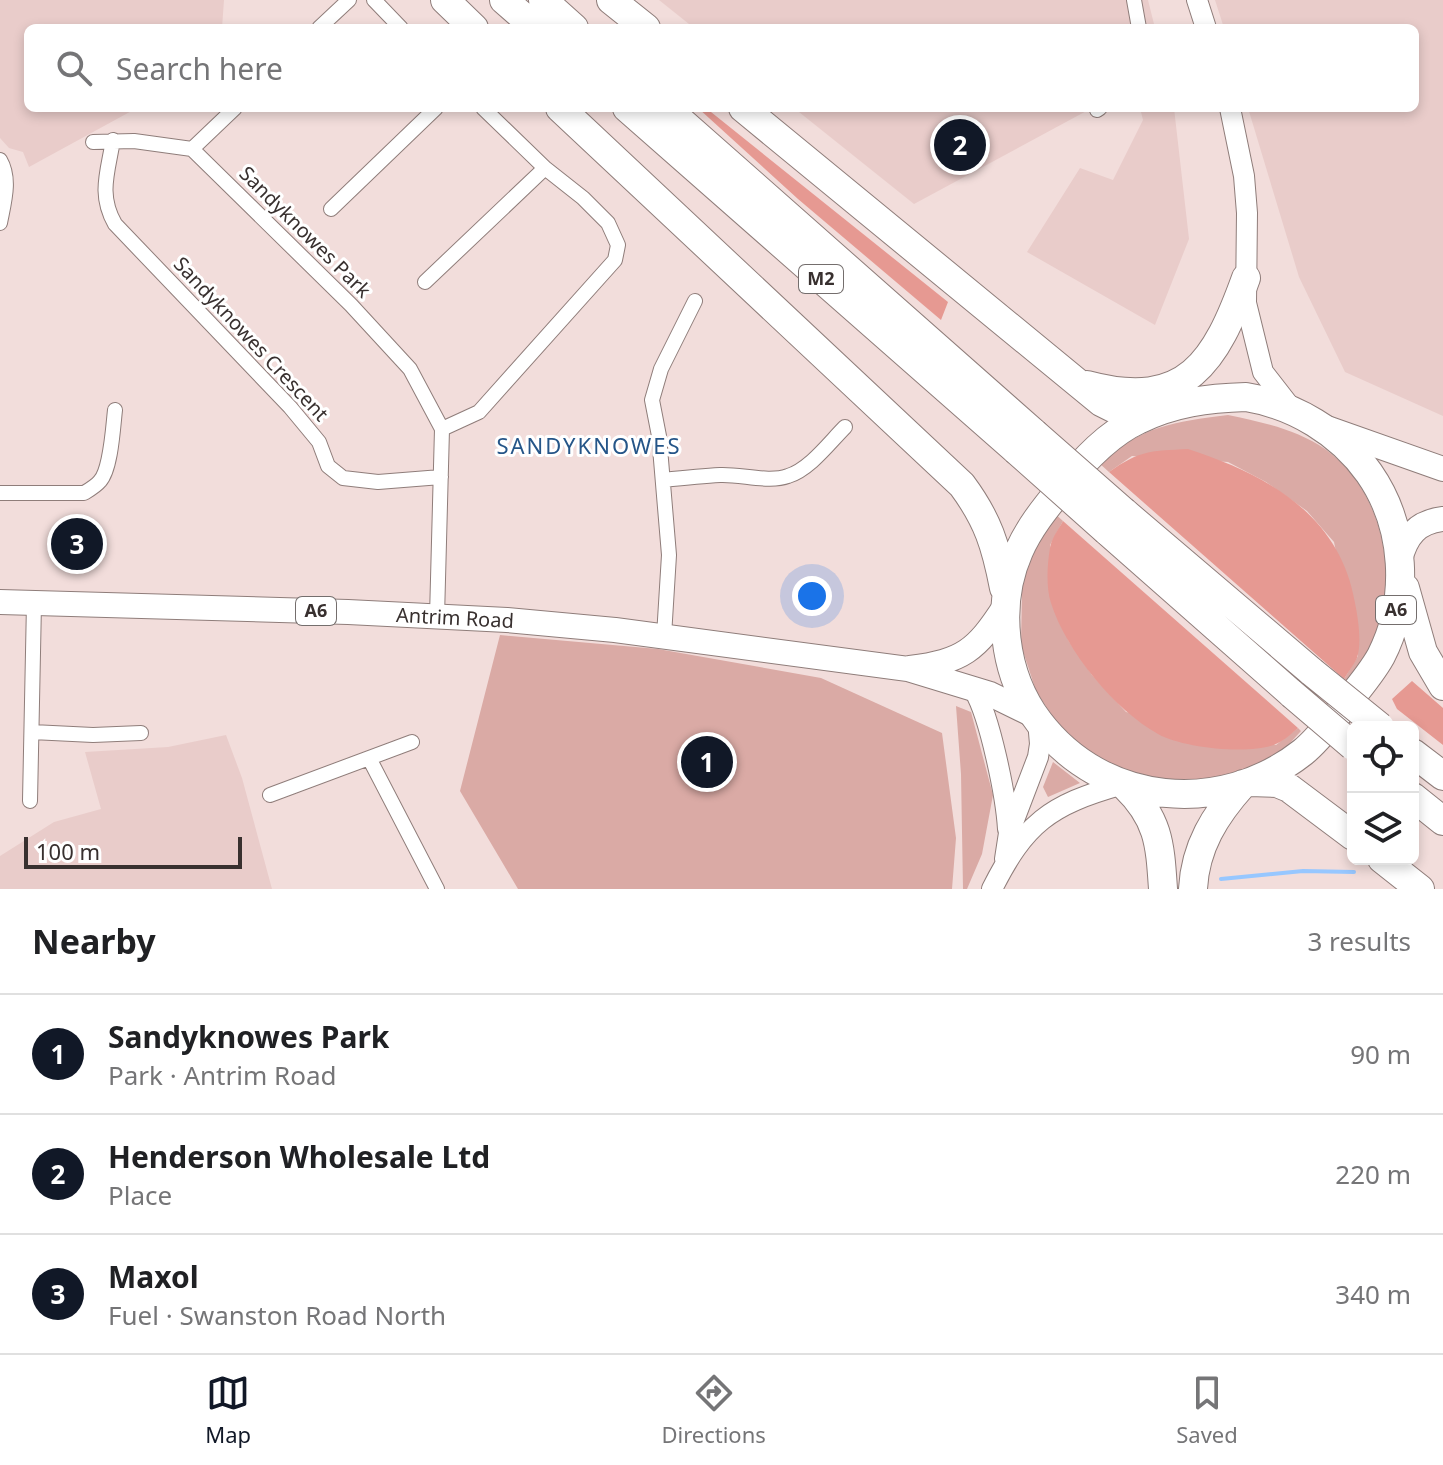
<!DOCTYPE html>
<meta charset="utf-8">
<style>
:root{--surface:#fff;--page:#f2f2f2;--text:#202124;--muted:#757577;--line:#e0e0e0;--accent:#111827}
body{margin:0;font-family:"Noto Sans",sans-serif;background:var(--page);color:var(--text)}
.controls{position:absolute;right:24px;bottom:24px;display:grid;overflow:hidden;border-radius:12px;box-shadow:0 4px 12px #0003}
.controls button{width:72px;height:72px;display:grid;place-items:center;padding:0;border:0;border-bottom:2px solid var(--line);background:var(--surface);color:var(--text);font:40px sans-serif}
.scale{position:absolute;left:24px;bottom:20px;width:218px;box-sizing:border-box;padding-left:8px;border:4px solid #38302f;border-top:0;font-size:22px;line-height:28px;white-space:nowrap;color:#38302f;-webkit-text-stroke:6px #fff;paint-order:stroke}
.you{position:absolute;left:812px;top:596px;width:28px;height:28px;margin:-20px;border:6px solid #fff;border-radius:50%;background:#1a73e8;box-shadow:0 0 0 12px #1a73e833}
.badge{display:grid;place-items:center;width:52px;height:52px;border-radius:50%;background:var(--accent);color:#fff;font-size:26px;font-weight:700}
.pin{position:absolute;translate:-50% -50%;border:4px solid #fff;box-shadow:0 2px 8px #0006}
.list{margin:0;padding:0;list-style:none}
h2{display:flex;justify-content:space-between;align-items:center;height:104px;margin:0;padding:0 32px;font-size:34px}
h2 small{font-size:26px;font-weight:400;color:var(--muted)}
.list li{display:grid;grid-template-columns:52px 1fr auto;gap:24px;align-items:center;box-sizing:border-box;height:120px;padding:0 32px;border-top:2px solid var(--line)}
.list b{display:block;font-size:30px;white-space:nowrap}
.list p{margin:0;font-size:26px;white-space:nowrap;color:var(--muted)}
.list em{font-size:26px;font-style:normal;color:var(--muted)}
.icon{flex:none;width:44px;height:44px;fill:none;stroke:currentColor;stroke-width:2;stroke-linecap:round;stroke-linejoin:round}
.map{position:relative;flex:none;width:1443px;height:889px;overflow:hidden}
.search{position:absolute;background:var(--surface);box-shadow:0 4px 12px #0003;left:24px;right:24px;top:24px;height:88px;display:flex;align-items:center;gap:20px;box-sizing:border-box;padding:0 28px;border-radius:12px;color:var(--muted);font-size:30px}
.sheet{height:464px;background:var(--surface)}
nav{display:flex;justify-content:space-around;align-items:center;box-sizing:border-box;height:112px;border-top:2px solid var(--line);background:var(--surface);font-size:22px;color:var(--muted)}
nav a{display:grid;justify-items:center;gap:4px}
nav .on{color:var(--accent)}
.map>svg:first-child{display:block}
</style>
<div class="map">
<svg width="1443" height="889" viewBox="0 0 1443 889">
<rect width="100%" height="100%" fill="#f2dddb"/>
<path fill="#e9ccca" d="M 0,0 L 224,0 L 222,28 L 28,28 L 28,108 L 137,108 L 29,167 L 23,152 L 9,148 L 0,138 Z
M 659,0 L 1148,0 L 1155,28 L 694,28 Z
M 1215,0 L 1443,0 L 1443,416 L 1345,372 L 1299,277 L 1248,108 L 1415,108 L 1415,28 L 1224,28 Z
M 794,108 L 1092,108 L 914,204 Z
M 1140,108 L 1174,108 L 1189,239 L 1155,325 L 1027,252 L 1080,168 L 1113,180 L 1143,120 Z
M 226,735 L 242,778 L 272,889 L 0,889 L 0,856 L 54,822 L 101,809 L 85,752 L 168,747 Z"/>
<path fill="#daaaa5" d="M 1228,415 C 1261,422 1296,429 1325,449 C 1388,493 1403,593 1367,659 C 1362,667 1354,675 1348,682 L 1344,679 L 1358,656 L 1334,542 L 1307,511 L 1266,482 L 1228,462 L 1132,456 L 1109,472 L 1099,463 C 1143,426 1173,422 1228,415 Z
M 1053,512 L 1063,521 L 1050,545 L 1068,640 L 1092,675 L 1126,712 L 1276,745 L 1298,728 L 1301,731 L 1281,753 L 1246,771 L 1204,782 L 1157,784 L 1103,767 L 1066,737 L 1036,691 L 1021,645 L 1022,589 L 1030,554 Z
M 500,635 L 658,649 L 821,678 L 942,733 L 956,838 L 952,889 L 518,889 L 460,791 Z
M 956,706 L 971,712 L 993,795 L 982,854 L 967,889 L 963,889 L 961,774 Z
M 1053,762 L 1080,783 L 1048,797 L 1043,787 Z"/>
<path fill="#e69992" d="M 698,108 L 706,108 L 948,302 L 941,320 L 798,199 Z
M 1188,449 C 1268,475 1340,515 1355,603 C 1358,618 1362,643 1357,658 C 1354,665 1348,672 1344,679 L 1109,472 C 1140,450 1151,451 1188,449 Z
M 1063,521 L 1298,728 C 1292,733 1285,740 1278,743 C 1254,756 1182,748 1158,734 C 1115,710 1066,651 1051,603 C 1046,588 1047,565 1050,548 C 1051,539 1058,530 1063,521 Z
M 1412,681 L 1443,708 L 1443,745 L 1397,709 L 1392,699 Z"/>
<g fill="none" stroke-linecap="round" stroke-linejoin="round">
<path stroke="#97c7ff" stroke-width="4" d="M 1221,879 L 1303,871 L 1354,872"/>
<defs>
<path id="street" d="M 374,0 L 401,28
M 1134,0 L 1139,28
M 319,28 L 349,0
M 1097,110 L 1100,108
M 113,140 C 108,172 98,194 115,224 L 290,407 L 319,442 L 328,466 L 343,478 L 378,482 L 441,477
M 93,142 L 134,141 L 192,149 L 351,305 L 410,369 L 442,429 L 437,617
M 192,149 L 235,108
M 0,160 C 11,179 4,202 0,223
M 331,209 L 436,108
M 425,282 L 545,168
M 442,429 L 479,412 L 615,260 L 618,245 L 608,223 L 583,198 L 545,168 L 483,108
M 663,480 C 682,478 701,476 720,475 C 741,474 769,483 788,476 C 810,469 829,443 845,427
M 0,493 L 84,493 C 89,490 96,486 100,481 C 111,469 113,427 115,410
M 664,636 L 669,555 L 659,436 L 652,400 L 661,369 L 695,301
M 32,732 L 93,735 L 141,733
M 369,758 L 437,889
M 270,795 L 412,742
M 30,801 L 34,603"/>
<path id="secondary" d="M 1197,0 L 1206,28
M 1230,108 L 1244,176 L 1247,213 L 1246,303 L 1263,372 L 1291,408
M 974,690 C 990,717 1006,796 1008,829
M 1005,859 L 1009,833 L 1038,757 L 1040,744 L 1038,721
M 992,889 C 1025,823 1050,805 1120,785"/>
<path id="primary" d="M 1327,428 L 1443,469
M 1400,560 C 1406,536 1417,522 1443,519
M 0,602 L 348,612 L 507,620 L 615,630 L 908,669 L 990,694 L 1035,716
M 910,668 C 963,661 976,651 1005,606"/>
<path id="highway" d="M 445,0 L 474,28
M 504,0 L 536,28
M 543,0 L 574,28
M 611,0 L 646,28
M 560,108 L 962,485 C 988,520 996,546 1004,588
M 627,108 L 1016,450
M 666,108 L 1034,433
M 743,108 L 1101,402 L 1123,413 L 1150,412
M 1087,385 C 1187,412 1216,361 1246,278
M 1246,397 C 1294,405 1340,432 1369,473 C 1406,526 1410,599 1381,656 C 1371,674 1357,690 1344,706 C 1331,722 1319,739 1303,752 C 1221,817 1103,806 1039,722 C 1003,675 995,605 1019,551 C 1030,526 1047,506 1064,485 C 1084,460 1108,434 1138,420 C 1172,403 1208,398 1246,397 Z
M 1124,512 L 1312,672
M 1107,531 L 1292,694
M 1405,588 L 1423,652 L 1443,686
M 1413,753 L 1443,776
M 1250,782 L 1277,783 L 1289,788 L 1353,836
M 1125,786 C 1159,819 1160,844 1163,889
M 1413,797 L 1443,821
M 1382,859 L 1420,889
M 1193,889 C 1195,847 1215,815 1243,784"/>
</defs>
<use href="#street" stroke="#8f7d7a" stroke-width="16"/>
<use href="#secondary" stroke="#8f7d7a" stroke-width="22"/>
<use href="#primary" stroke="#8f7d7a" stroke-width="26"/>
<use href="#highway" stroke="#8f7d7a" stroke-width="30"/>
<use href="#street" stroke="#fff" stroke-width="14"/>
<use href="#secondary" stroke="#fff" stroke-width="20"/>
<use href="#primary" stroke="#fff" stroke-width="24"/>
<use href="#highway" stroke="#fff" stroke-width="28"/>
<defs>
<path id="highway-bridge" d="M 1034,433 L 1124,512
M 1016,450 L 1107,531
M 1312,672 L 1380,727
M 1292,694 L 1353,746"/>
</defs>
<use href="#highway-bridge" stroke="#8f7d7a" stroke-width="30" stroke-linecap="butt"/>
<use href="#highway-bridge" stroke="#fff" stroke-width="28"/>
</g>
<g text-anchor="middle" stroke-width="6" stroke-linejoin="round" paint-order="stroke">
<g fill="#fff" stroke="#746e6d" stroke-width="2">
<rect x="799" y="265" width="44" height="28" rx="6"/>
<rect x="1376" y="596" width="40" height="28" rx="6"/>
<rect x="296" y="597" width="40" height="28" rx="6"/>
</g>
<g font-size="18" font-weight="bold" fill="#38302f">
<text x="821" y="285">M2</text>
<text x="1396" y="616">A6</text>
<text x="316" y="617">A6</text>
</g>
<g font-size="20" fill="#38302f" stroke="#fff">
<text transform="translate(305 232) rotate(45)" y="7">Sandyknowes Park</text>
<text transform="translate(251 339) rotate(47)" y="7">Sandyknowes Crescent</text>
<text transform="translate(455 618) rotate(3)" y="7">Antrim Road</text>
</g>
<g font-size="22" letter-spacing="2" fill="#255588" stroke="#fff">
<text x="589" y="454">SANDYKNOWES</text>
</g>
</g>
</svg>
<div class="controls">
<button><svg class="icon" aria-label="locate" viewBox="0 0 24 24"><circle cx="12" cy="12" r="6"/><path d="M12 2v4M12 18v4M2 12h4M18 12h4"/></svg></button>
<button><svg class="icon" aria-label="layers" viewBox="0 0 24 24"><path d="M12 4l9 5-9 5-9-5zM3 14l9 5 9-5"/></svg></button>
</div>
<div class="scale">100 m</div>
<div class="you"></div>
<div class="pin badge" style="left:707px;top:762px">1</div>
<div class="pin badge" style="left:960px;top:145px">2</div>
<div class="pin badge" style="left:77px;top:544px">3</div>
<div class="search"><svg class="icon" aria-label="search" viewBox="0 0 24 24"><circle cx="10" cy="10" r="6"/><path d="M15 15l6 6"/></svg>Search here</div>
</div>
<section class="sheet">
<h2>Nearby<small>3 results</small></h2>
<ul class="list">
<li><span class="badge">1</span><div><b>Sandyknowes Park</b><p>Park · Antrim Road</p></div><em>90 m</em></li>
<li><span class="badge">2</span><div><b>Henderson Wholesale Ltd</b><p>Place</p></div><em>220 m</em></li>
<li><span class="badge">3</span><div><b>Maxol</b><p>Fuel · Swanston Road North</p></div><em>340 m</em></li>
</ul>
</section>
<nav>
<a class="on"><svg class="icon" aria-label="map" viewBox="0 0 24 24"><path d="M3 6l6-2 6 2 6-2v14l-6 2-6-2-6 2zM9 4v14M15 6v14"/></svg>Map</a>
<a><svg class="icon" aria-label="directions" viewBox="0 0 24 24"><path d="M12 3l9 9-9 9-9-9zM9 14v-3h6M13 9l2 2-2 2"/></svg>Directions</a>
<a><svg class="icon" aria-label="saved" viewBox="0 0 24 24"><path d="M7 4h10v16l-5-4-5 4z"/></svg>Saved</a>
</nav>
